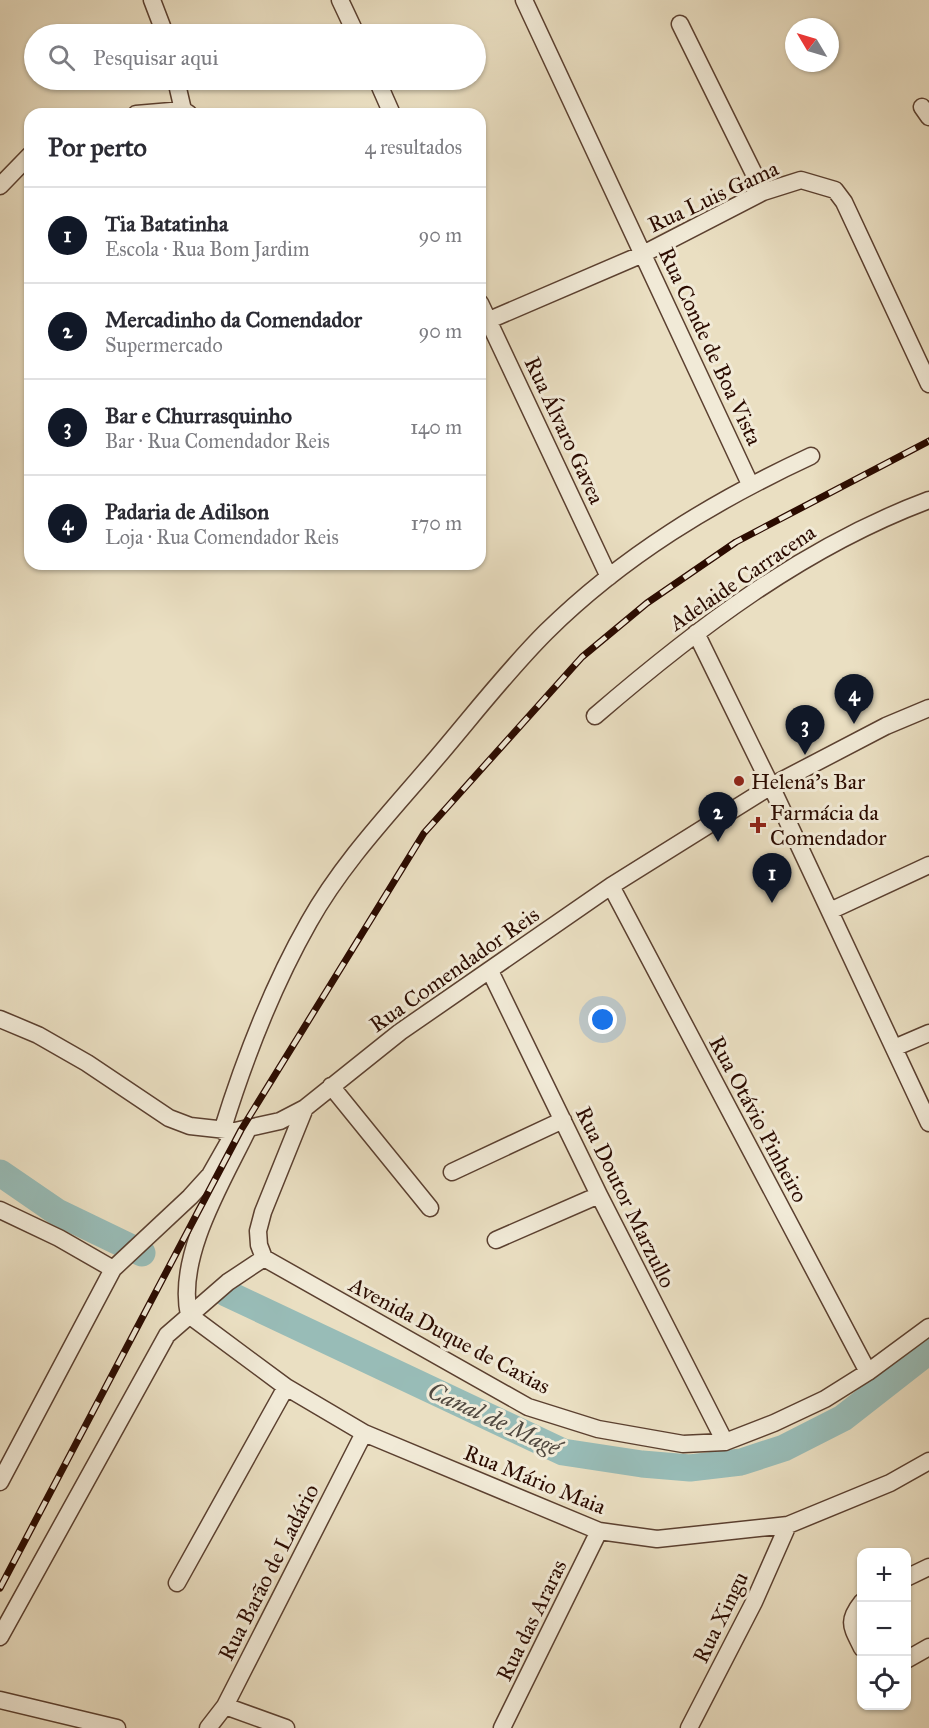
<!DOCTYPE html>
<html lang="pt">
<meta charset="utf-8">
<style>
:root{--surface:#fff;--page:#f2f2f3;--text:#2b2b33;--muted:#7c7c81;--line:#e1e1e2;--accent:#111827}
body{margin:0;font-family:"IM FELL Great Primer",serif;background:var(--page);color:var(--text)}
.controls{position:absolute;right:18px;bottom:18px;display:grid;overflow:hidden;border-radius:12px;box-shadow:0 2px 4px #0004}
.controls button{width:54px;height:54px;display:grid;place-items:center;padding:0;border:0;border-bottom:2px solid var(--line);background:var(--surface);color:var(--text);font:30px sans-serif}
.compass{position:absolute;left:785px;top:18px;width:54px;height:54px;border-radius:50%;background:var(--surface);box-shadow:0 2px 4px #0004;rotate:308deg}
.you{position:absolute;left:603px;top:1020px;width:21px;height:21px;margin:-15px;border:4px solid #fff;border-radius:50%;background:#1a73e8;box-shadow:0 0 0 9px #1a73e833}
.badge{display:grid;place-items:center;width:39px;height:39px;border-radius:50%;background:var(--accent);color:#fff;font-size:20px;font-weight:700}
.pin{position:absolute;translate:-50% -50px;filter:drop-shadow(0 2px 3px #0008)}
.pin::after{content:'';position:absolute;top:32px;width:21px;height:18px;background:inherit;clip-path:polygon(0 0,100% 0,50% 100%)}
.list{margin:0;padding:0;list-style:none}
h2{display:flex;justify-content:space-between;align-items:center;height:78px;margin:0;padding:0 24px;font-size:26px}
h2 small{font-size:20px;font-weight:400;color:var(--muted)}
.list li{display:grid;grid-template-columns:39px 1fr auto;gap:18px;align-items:center;box-sizing:border-box;height:96px;padding:0 24px;border-top:2px solid var(--line)}
.list b{display:block;font-size:22px;white-space:nowrap}
.list p{margin:0;font-size:20px;white-space:nowrap;color:var(--muted)}
.list em{font-size:20px;font-style:normal;color:var(--muted)}
.icon{flex:none;width:33px;height:33px;fill:none;stroke:currentColor;stroke-width:2;stroke-linecap:round;stroke-linejoin:round}
.map{position:relative;flex:none;width:929px;height:1728px;overflow:hidden}
.search{position:absolute;background:var(--surface);box-shadow:0 2px 4px #0004;left:24px;top:24px;width:462px;height:66px;display:flex;align-items:center;gap:15px;box-sizing:border-box;padding:0 21px;border-radius:33px;color:var(--muted);font-size:22px}
.panel{position:absolute;background:var(--surface);box-shadow:0 2px 4px #0004;left:24px;top:108px;width:462px;height:462px;border-radius:18px}
.map>svg:first-child{display:block}
</style>
<div class="map">
<svg width="929" height="1728" viewBox="0 0 929 1728">
<rect width="100%" height="100%" fill="#eadfc2"/>
<filter id="stains"><feTurbulence type="fractalNoise" baseFrequency=".00333" numOctaves="4"/><feColorMatrix values="0 0 0 0 .2 0 0 0 0 .09 0 0 0 0 .02 0 0 0 .5 -.17"/></filter>
<radialGradient id="worn" r=".72"><stop offset=".6" stop-color="#630" stop-opacity="0"/><stop offset="1" stop-color="#630" stop-opacity=".3"/></radialGradient>
<g fill="none" stroke-linecap="round" stroke-linejoin="round">
<path stroke="#98bcb7" stroke-width="27" d="M 0,1173 L 57,1212 L 142,1253
M 226,1293 L 563,1452 L 642,1464 L 690,1468 L 741,1462 L 784,1448 L 843,1418 L 929,1351"/>
<defs>
<path id="minor" d="M 152,0 L 165,34
M 340,0 L 356,34
M 524,0 L 750,484
M 680,24 L 763,192
M 176,80 L 183,110
M 377,80 L 392,114
M 922,107 L 929,117
M 136,114 L 183,110 L 189,114
M 0,186 L 30,155
M 480,303 L 609,577
M 480,324 L 643,254 L 763,192 L 801,180 L 835,190 L 844,202 L 929,384
M 696,633 L 771,786 L 929,1123
M 595,716 C 696,629 803,547 929,500
M 611,886 L 868,1372
M 830,911 L 929,865
M 490,971 L 599,1195 L 725,1442
M 0,1019 L 38,1035 L 87,1063 L 169,1118 L 190,1126 L 235,1131 L 280,1121 L 305,1108 L 400,1032 L 611,886 L 771,786 L 886,726 L 929,708
M 894,1048 L 929,1033
M 331,1086 L 430,1208
M 305,1108 L 263,1212 L 258,1231 L 259,1245 L 264,1258 L 528,1407 L 598,1429 L 683,1444 L 725,1442 L 774,1423 L 825,1399 L 868,1372 L 929,1327
M 222,1131 C 244,1060 272,987 309,922 C 341,865 386,817 428,768 C 467,723 504,674 546,632 C 623,556 714,501 811,456
M 452,1172 L 563,1120
M 0,1210 L 59,1238 L 113,1269
M 496,1240 L 599,1195
M 189,1315 L 286,1387 L 364,1433 L 599,1531 L 657,1539 L 788,1525 L 890,1483 L 929,1461
M 189,1315 C 176,1256 223,1181 248,1129
M 0,1482 L 113,1269 L 190,1197 L 210,1175 L 235,1131
M 906,1578 L 929,1567
M 177,1583 L 286,1387
M 862,1602 C 846,1622 852,1627 862,1648
M 0,1637 L 167,1335 L 228,1282 L 264,1258
M 906,1660 L 929,1647
M 0,1700 L 117,1728
M 225,1706 L 286,1728
M 208,1728 L 225,1706 L 364,1433
M 502,1728 L 599,1531
M 689,1728 L 754,1602 L 788,1525"/>
</defs>
<use href="#minor" stroke="#5b4030" stroke-width="19"/>
<use href="#minor" stroke="#f1ead7" stroke-width="16"/>
<defs>
<path id="rail" d="M 0,1588 L 241,1130 L 424,833 L 582,657 L 647,603 L 736,542 L 929,441"/>
</defs>
<use href="#rail" stroke="#2b0b00" stroke-width="7"/>
<use href="#rail" stroke="#f1ead7" stroke-width="4.5" stroke-dasharray="14" stroke-linecap="butt"/>
</g>
<g fill="#8f2418" stroke="#f1ead7" stroke-width="2">
<circle cx="739" cy="781" r="6"/>
<path d="M755 816h6v6h6v6h-6v6h-6v-6h-6v-6h6z"/>
</g>
<g text-anchor="middle" stroke-width="6" stroke-linejoin="round" paint-order="stroke">
<g font-size="22" fill="#2b0b00" stroke="#f1ead7">
<text transform="translate(713 196) rotate(-25)" y="8">Rua Luis Gama</text>
<text transform="translate(711 346) rotate(65)" y="8">Rua Conde de Boa Vista</text>
<text transform="translate(565 430) rotate(65)" y="8">Rua Álvaro Gavea</text>
<text transform="translate(742 577) rotate(-34)" y="8">Adelaide Carracena</text>
<text transform="translate(454 969) rotate(-35)" y="8">Rua Comendador Reis</text>
<text transform="translate(759 1119) rotate(62)" y="8">Rua Otávio Pinheiro</text>
<text transform="translate(626 1197) rotate(64)" y="8">Rua Doutor Marzullo</text>
<text transform="translate(450 1335) rotate(28)" y="8">Avenida Duque de Caxias</text>
<text transform="translate(535 1479) rotate(22)" y="8">Rua Mário Maia</text>
<text transform="translate(268 1572) rotate(-63)" y="8">Rua Barão de Ladário</text>
<text transform="translate(720 1617) rotate(-64)" y="8">Rua Xingu</text>
<text transform="translate(531 1620) rotate(-64)" y="8">Rua das Araras</text>
</g>
<g font-size="22" fill="#2b0b00" stroke="#f1ead7" text-anchor="start">
<text x="751" y="789">Helena's Bar</text>
<text x="770" y="820">Farmácia da<tspan x="770" dy="25">Comendador</tspan></text>
</g>
<g font-size="24" font-style="italic" fill="#514940" stroke="#f1ead7">
<text transform="translate(494 1419) rotate(25)" y="8">Canal de Magé</text>
</g>
</g>
<rect width="100%" height="100%" filter="url(#stains)"/>
<rect width="100%" height="100%" fill="url(#worn)"/>
</svg>
<div class="controls">
<button>+</button>
<button>−</button>
<button><svg class="icon" aria-label="locate" viewBox="0 0 24 24"><circle cx="12" cy="12" r="6"/><path d="M12 2v4M12 18v4M2 12h4M18 12h4"/></svg></button>
</div>
<svg class="compass" viewBox="-18 -18 36 36"><path d="M0-13l5 13h-10z" fill="#e53935"/><path d="M0 13l5-13h-10z" fill="#7c7c81"/></svg>
<div class="you"></div>
<div class="pin badge" style="left:772px;top:903px">1</div>
<div class="pin badge" style="left:718px;top:842px">2</div>
<div class="pin badge" style="left:805px;top:755px">3</div>
<div class="pin badge" style="left:854px;top:724px">4</div>
<div class="search"><svg class="icon" aria-label="search" viewBox="0 0 24 24"><circle cx="10" cy="10" r="6"/><path d="M15 15l6 6"/></svg>Pesquisar aqui</div>
<section class="panel">
<h2>Por perto<small>4 resultados</small></h2>
<ul class="list">
<li><span class="badge">1</span><div><b>Tia Batatinha</b><p>Escola · Rua Bom Jardim</p></div><em>90 m</em></li>
<li><span class="badge">2</span><div><b>Mercadinho da Comendador</b><p>Supermercado</p></div><em>90 m</em></li>
<li><span class="badge">3</span><div><b>Bar e Churrasquinho</b><p>Bar · Rua Comendador Reis</p></div><em>140 m</em></li>
<li><span class="badge">4</span><div><b>Padaria de Adilson</b><p>Loja · Rua Comendador Reis</p></div><em>170 m</em></li>
</ul>
</section>
</div>
